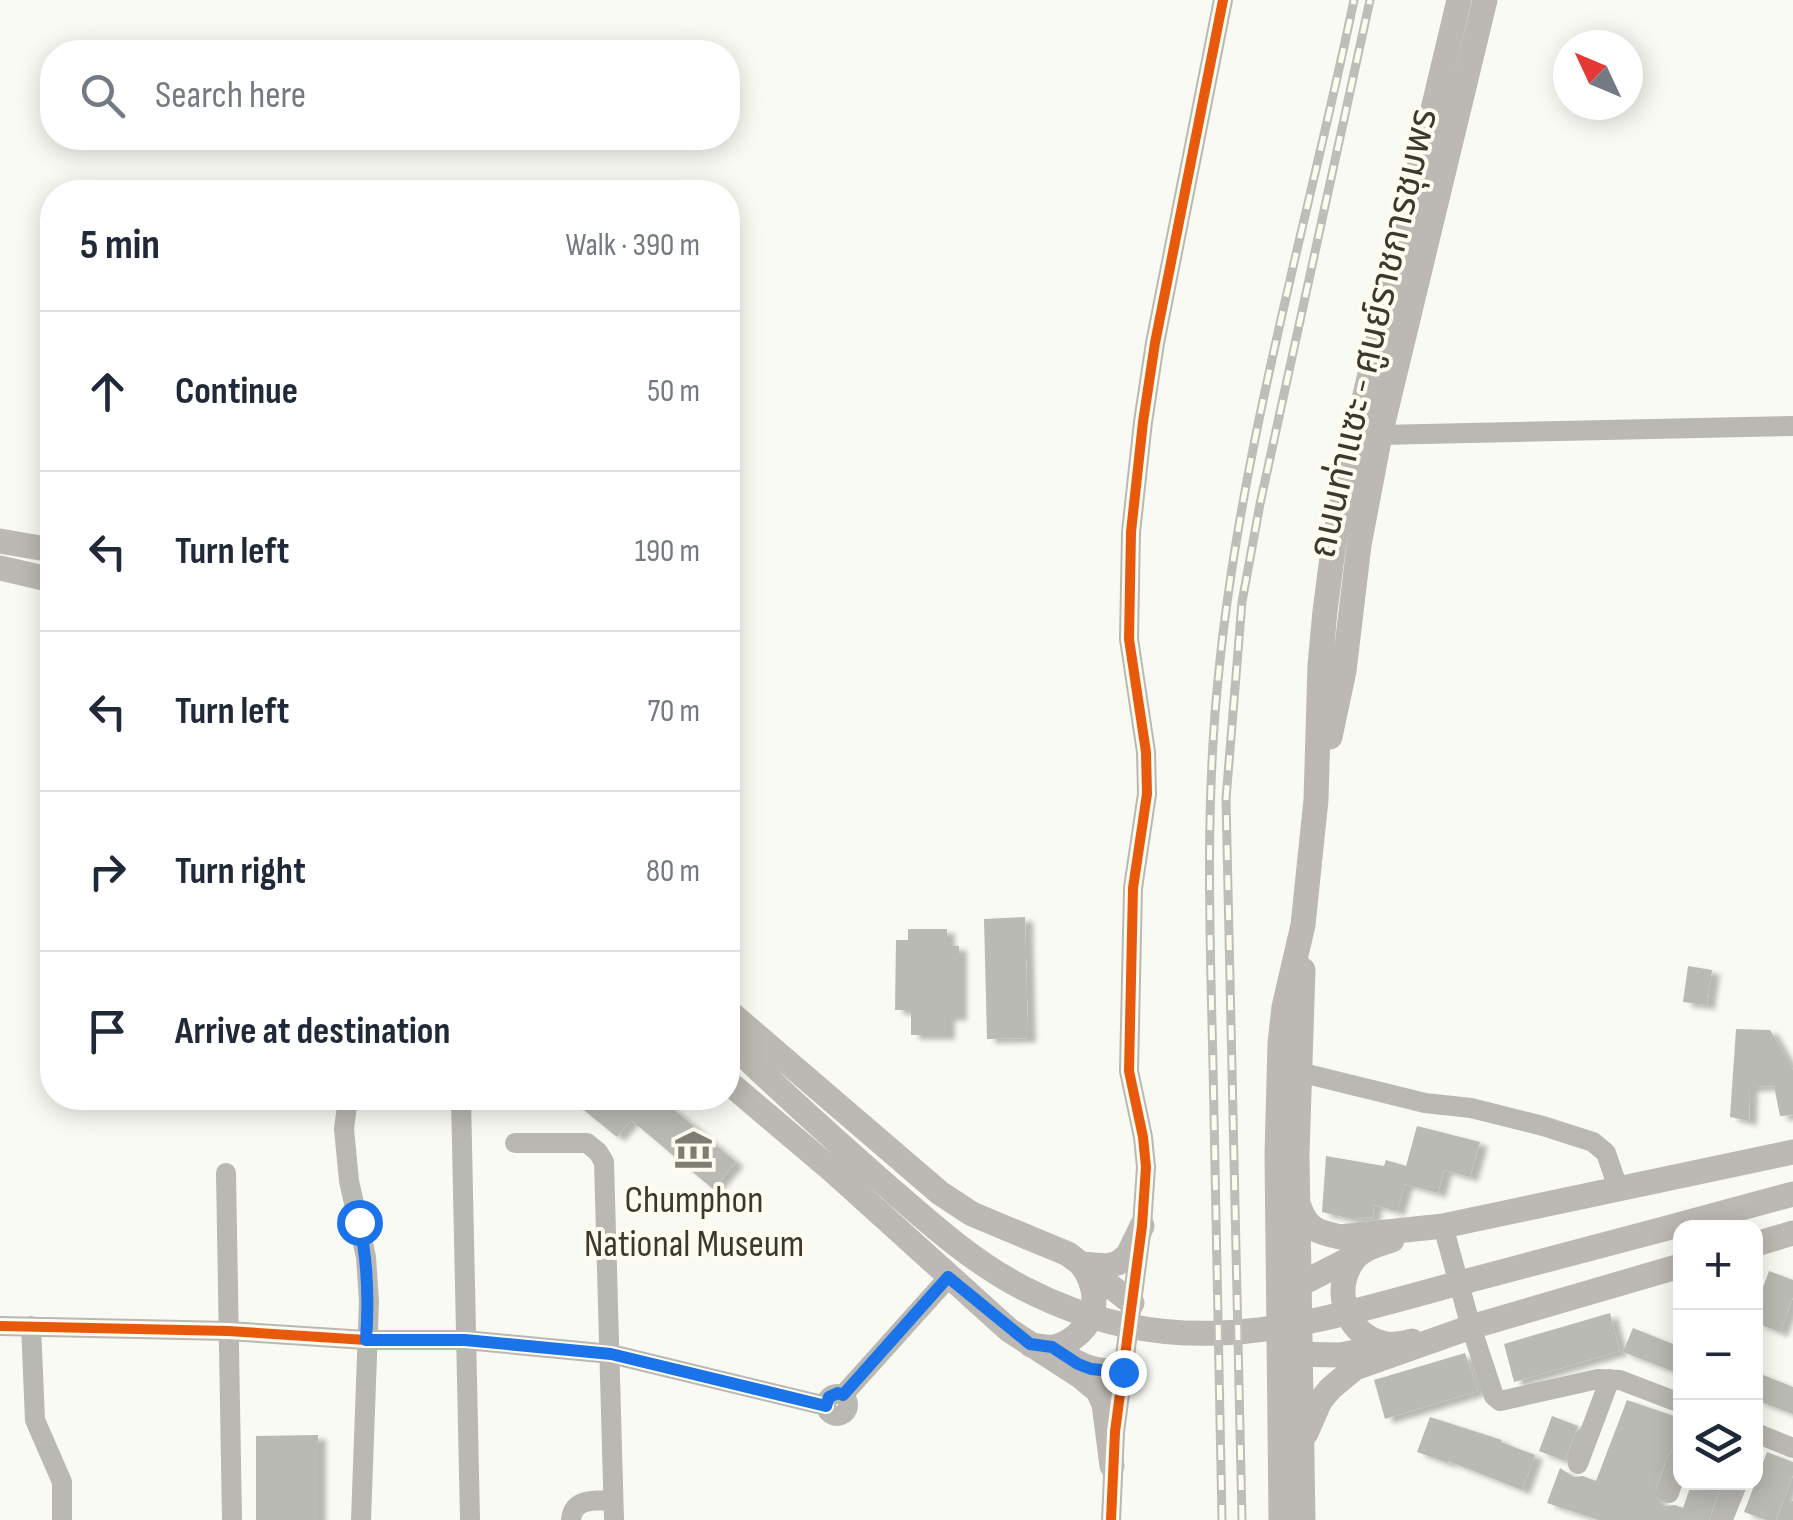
<!DOCTYPE html>
<meta charset="utf-8">
<style>
:root{--surface:#fff;--page:#f2f2f3;--text:#1f2937;--muted:#747a83;--line:#e0e1e3}
body{margin:0;font-family:"Sofia Sans Condensed","Noto Sans Thai",sans-serif;background:var(--page);color:var(--text)}
.controls{position:absolute;right:30px;bottom:30px;display:grid;overflow:hidden;border-radius:20px;box-shadow:0 5px 25px #0003}
.controls button{width:90px;height:90px;display:grid;place-items:center;padding:0;border:0;border-bottom:2px solid var(--line);background:var(--surface);color:var(--text);font:50px sans-serif}
.compass{position:absolute;left:1553px;top:30px;width:90px;height:90px;border-radius:50%;background:var(--surface);box-shadow:0 5px 25px #0003;rotate:314deg}
.stop{position:absolute;width:30px;height:30px;margin:-22px;border:8px solid #1a73e8;border-radius:50%;background:#fff}
.stop.end{background:#1a73e8;border-color:#fff;box-shadow:0 2px 10px #0008}
.list{margin:0;padding:0;list-style:none}
h2{display:flex;justify-content:space-between;align-items:center;height:130px;margin:0;padding:0 40px;font-size:42px}
h2 small{font-size:32px;font-weight:400;color:var(--muted)}
.list li{display:grid;grid-template-columns:65px 1fr auto;gap:30px;align-items:center;box-sizing:border-box;height:160px;padding:0 40px;border-top:2px solid var(--line)}
.list b{display:block;font-size:38px;white-space:nowrap}
.list em{font-size:32px;font-style:normal;color:var(--muted)}
.icon{flex:none;width:55px;height:55px;fill:none;stroke:currentColor;stroke-width:2;stroke-linecap:round;stroke-linejoin:round}
.map{position:relative;flex:none;width:1793px;height:1520px;overflow:hidden}
.search{position:absolute;background:var(--surface);box-shadow:0 5px 25px #0003;left:40px;top:40px;width:700px;height:110px;display:flex;align-items:center;gap:25px;box-sizing:border-box;padding:0 35px;border-radius:40px;color:var(--muted);font-size:38px}
.panel{position:absolute;background:var(--surface);box-shadow:0 5px 25px #0003;left:40px;top:180px;width:700px;height:930px;border-radius:40px}
.map>svg:first-child{display:block}
</style>
<div class="map">
<svg width="1793" height="1520" viewBox="0 0 1793 1520">
<defs>
<filter id="shadow"><feDropShadow dx="8" dy="4.5" stdDeviation="2.5" flood-color="#0004"/></filter>
</defs>
<rect width="100%" height="100%" fill="#fafaf4"/>
<path fill="#b9bab3" filter="url(#shadow)" d="M 1025,917 L 1028,1038 L 987,1039 L 984,919 Z
M 908,929 L 947,929 L 947,946 L 959,946 L 959,1016 L 947,1016 L 947,1035 L 911,1035 L 911,1010 L 895,1010 L 896,940 L 908,940 Z
M 1688,966 L 1712,970 L 1707,1005 L 1683,1002 Z
M 1736,1029 L 1770,1030 L 1793,1070 L 1793,1115 L 1780,1116 L 1774,1086 L 1750,1087 L 1749,1121 L 1730,1117 Z
M 569,1098 L 660,1098 L 736,1162 L 713,1189 L 631,1120 L 617,1137 Z
M 1417,1126 L 1480,1142 L 1470,1177 L 1444,1170 L 1438,1193 L 1405,1184 L 1397,1211 L 1374,1205 L 1373,1217 L 1352,1219 L 1322,1212 L 1326,1156 L 1384,1166 L 1386,1160 L 1406,1166 Z
M 1769,1271 L 1793,1280 L 1793,1297 L 1780,1332 L 1756,1323 L 1756,1307 Z
M 1610,1313 L 1620,1351 L 1514,1382 L 1504,1344 Z
M 1633,1328 L 1680,1347 L 1680,1374 L 1623,1352 Z
M 1465,1353 L 1478,1391 L 1385,1419 L 1374,1380 Z
M 1756,1372 L 1793,1387 L 1793,1414 L 1756,1400 Z
M 1627,1400 L 1680,1418 L 1680,1442 L 1678,1447 L 1672,1450 L 1667,1457 L 1656,1489 L 1656,1497 L 1664,1506 L 1675,1505 L 1683,1508 L 1692,1482 L 1723,1482 L 1709,1520 L 1599,1520 L 1547,1503 L 1560,1468 L 1574,1477 L 1583,1476 L 1596,1481 Z
M 1552,1416 L 1578,1426 L 1565,1461 L 1539,1451 Z
M 1430,1417 L 1502,1440 L 1501,1442 L 1535,1455 L 1522,1490 L 1448,1461 L 1448,1463 L 1417,1452 Z
M 318,1435 L 318,1520 L 256,1520 L 256,1436 Z
M 1767,1452 L 1793,1462 L 1793,1475 L 1776,1520 L 1766,1520 L 1744,1512 Z"/>
<g fill="none" stroke-linecap="round" stroke-linejoin="round">
<path stroke="#b9b8b3" stroke-width="20" d="M 1380,435 L 1793,426
M 1299,1072 L 1425,1103 L 1471,1108 L 1543,1126 L 1593,1142 L 1606,1153 L 1618,1188
M 348,1098 L 344,1129 L 349,1181 L 366,1257 L 369,1301 L 361,1520
M 461,1098 L 470,1520
M 515,1143 L 587,1143 L 598,1152 L 604,1162 L 614,1520
M 226,1173 L 232,1520
M 1443,1226 L 1471,1327 L 1494,1396 L 1500,1401 L 1598,1379 L 1620,1380 L 1680,1403
M 0,1326 L 228,1331 L 366,1340 L 465,1340 L 611,1354 L 826,1406
M 31,1326 L 35,1420 L 62,1482 L 62,1520
M826 1405a11 11 0 1 1 22 0a11 11 0 1 1-22 0Z
M 843,1395 L 949,1277
M 1756,1433 L 1793,1448
M 1578,1464 L 1610,1379
M 1669,1493 L 1680,1461
M 1723,1519 L 1738,1482
M 571,1520 C 573,1497 595,1501 613,1500
M 1111,1520 L 1115,1432 L 1142,1226 L 1146,1167 L 1143,1137 L 1129,1071 L 1133,888 L 1147,794 L 1146,752 L 1129,639 L 1131,532 L 1143,422 L 1155,343 L 1223,0
M 1790,1520 L 1793,1511"/>
<path stroke="#bcb9b4" stroke-width="25" d="M 0,541 L 52,550
M 0,568 L 52,580
M 1330,737 L 1344,671 L 1359,545 L 1380,435 L 1485,0
M 728,1011 L 940,1193 L 972,1214 L 1068,1254 L 1081,1264 L 1107,1266 L 1118,1263 L 1128,1255 L 1142,1226
M 728,1040 C 777,1088 827,1133 878,1178 C 924,1218 969,1260 1023,1288 C 1189,1374 1319,1319 1486,1276 C 1588,1249 1691,1222 1793,1194
M 728,1082 L 833,1171 L 1009,1330 L 1080,1376 L 1098,1391 L 1104,1404 L 1112,1466
M 1299,1206 C 1307,1229 1317,1232 1340,1237 L 1443,1226 L 1793,1152
M 1392,1240 C 1380,1244 1366,1247 1357,1256 C 1330,1284 1344,1334 1382,1343 C 1393,1346 1402,1344 1412,1341
M 1756,1244 L 1793,1233
M 1089,1273 L 1109,1285 L 1132,1303
M 1285,1288 L 1299,1285 L 1357,1255
M 1031,1345 C 1039,1346 1048,1348 1055,1347 C 1063,1345 1070,1341 1077,1335 C 1100,1316 1098,1286 1081,1264
M 1287,1354 L 1340,1355 L 1377,1348
M 1071,1359 C 1088,1370 1104,1372 1123,1371
M 1306,1433 L 1320,1401 L 1331,1388 L 1355,1368 L 1471,1327 L 1680,1266
M 1281,1520 L 1277,1154 L 1280,1043 L 1284,1007 L 1303,925 L 1306,896 L 1316,800 L 1320,665 L 1325,611 L 1334,542 L 1355,437 L 1459,0
M 1303,1520 L 1297,1155 L 1303,970"/>
<defs>
<path id="rail" d="M 1222,1520 C 1219,1368 1216,1217 1213,1065 C 1210,937 1205,808 1218,680 C 1240,449 1307,226 1354,0
M 1242,1520 L 1226,799 L 1242,602 L 1260,504 L 1370,0"/>
</defs>
<use href="#rail" stroke="#bebeb8" stroke-width="9"/>
<use href="#rail" stroke="#fefcf0" stroke-width="5" stroke-dasharray="15" stroke-linecap="butt"/>
<defs>
<path id="cycleway" d="M 0,1326 L 228,1331 L 366,1340 L 465,1340 L 611,1354 L 826,1406
M 1111,1520 L 1115,1432 L 1142,1226 L 1146,1167 L 1143,1137 L 1129,1071 L 1133,888 L 1147,794 L 1146,752 L 1129,639 L 1131,532 L 1143,422 L 1155,343 L 1223,0"/>
</defs>
<use href="#cycleway" stroke="#fefcf0" stroke-width="16"/>
<use href="#cycleway" stroke="#e8590c" stroke-width="10"/>
</g>
<g fill="none" stroke-linecap="round" stroke-linejoin="round">
<path stroke="#1a73e8" stroke-width="12" d="M 359,1222 C 368,1262 369,1299 366,1340 L 465,1340 L 611,1354 L 826,1406 L 829,1397 L 838,1393 L 843,1395 L 948,1277 L 1030,1344 L 1052,1347 L 1078,1364 L 1091,1369 L 1123,1372"/>
</g>
<defs>
<symbol id="museum-bare" viewBox="-9 -9 18 18"><path d="M0-6L6-3V-2H-6V-3ZM-5-1h2V3h-2ZM-1-1h2V3h-2ZM3-1h2V3H3ZM-6 4H6V6H-6Z" fill="#7e7d73" stroke="#fefcf0" stroke-width="2.5" paint-order="stroke"/></symbol>
</defs>
<g fill-rule="evenodd">
<use href="#museum-bare" x="666" y="1122" width="55" height="55"/>
</g>
<g text-anchor="middle" stroke-width="8" stroke-linejoin="round" paint-order="stroke">
<g font-size="38" fill="#3b392d" stroke="#fefcf0">
<text transform="translate(1372 333) rotate(-77)" y="13">ถนนท่าแซะ - ศูนย์ราชการชุมพร</text>
</g>
<g font-size="38" fill="#3b392d" stroke="#fefcf0">
<text x="694" y="1212">Chumphon<tspan x="694" dy="44">National Museum</tspan></text>
</g>
</g>
</svg>
<div class="controls">
<button>+</button>
<button>−</button>
<button><svg class="icon" aria-label="layers" viewBox="0 0 24 24"><path d="M12 4l9 5-9 5-9-5zM3 14l9 5 9-5"/></svg></button>
</div>
<svg class="compass" viewBox="-18 -18 36 36"><path d="M0-13l5 13h-10z" fill="#e53935"/><path d="M0 13l5-13h-10z" fill="#747a83"/></svg>
<div class="stop" style="left:359px;top:1222px"></div>
<div class="stop end" style="left:1123px;top:1372px"></div>
<div class="search"><svg class="icon" aria-label="search" viewBox="0 0 24 24"><circle cx="10" cy="10" r="6"/><path d="M15 15l6 6"/></svg>Search here</div>
<section class="panel">
<h2>5 min<small>Walk · 390 m</small></h2>
<ul class="list">
<li><svg class="icon" aria-label="ahead" viewBox="0 0 24 24"><path d="M12 20V5M6 11l6-6 6 6"/></svg><div><b>Continue</b></div><em>50 m</em></li>
<li><svg class="icon" aria-label="left" viewBox="0 0 24 24"><path d="M17 20v-9H6M10 6l-5 5 5 5"/></svg><div><b>Turn left</b></div><em>190 m</em></li>
<li><svg class="icon" aria-label="left" viewBox="0 0 24 24"><path d="M17 20v-9H6M10 6l-5 5 5 5"/></svg><div><b>Turn left</b></div><em>70 m</em></li>
<li><svg class="icon" aria-label="right" viewBox="0 0 24 24"><path d="M7 20v-9h11M14 6l5 5-5 5"/></svg><div><b>Turn right</b></div><em>80 m</em></li>
<li><svg class="icon" aria-label="arrive" viewBox="0 0 24 24"><path d="M6 21V4h12l-3 4 3 4H6"/></svg><div><b>Arrive at destination</b></div></li>
</ul>
</section>
</div>
